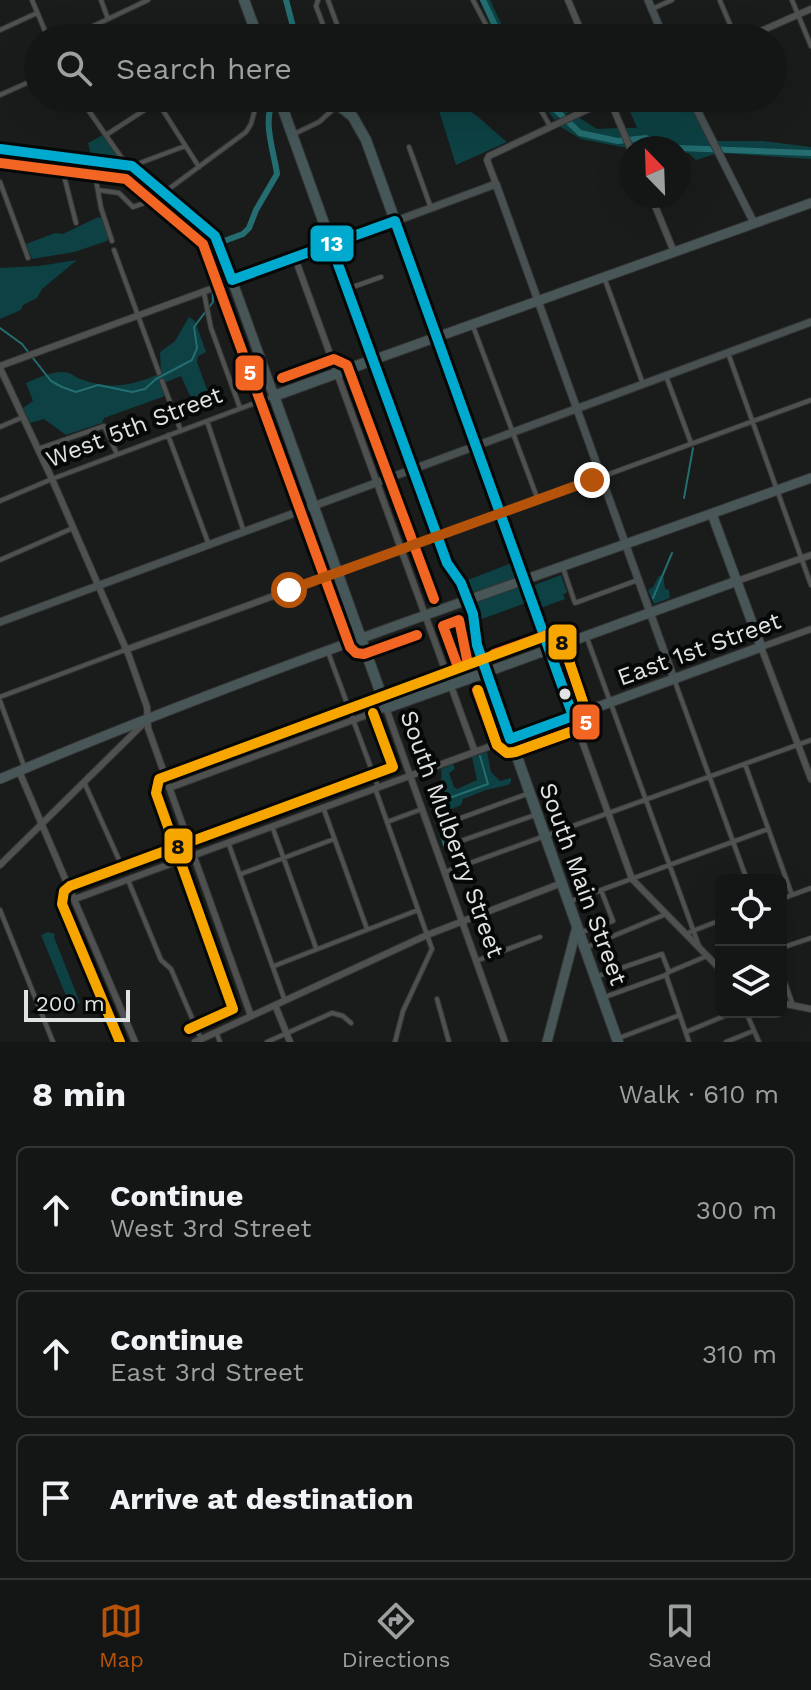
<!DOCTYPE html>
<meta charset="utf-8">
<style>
:root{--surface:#141515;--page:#1d1e1e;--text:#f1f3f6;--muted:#9d9fa0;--line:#333434;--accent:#b45309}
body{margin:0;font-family:"Work Sans",sans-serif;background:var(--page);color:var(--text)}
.controls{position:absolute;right:24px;bottom:24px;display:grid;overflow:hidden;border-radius:12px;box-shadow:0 8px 32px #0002}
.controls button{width:72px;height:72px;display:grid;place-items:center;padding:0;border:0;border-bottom:2px solid var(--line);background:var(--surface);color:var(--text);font:40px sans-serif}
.compass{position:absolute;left:619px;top:136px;width:72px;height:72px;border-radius:50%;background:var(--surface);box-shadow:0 8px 32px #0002;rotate:337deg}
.scale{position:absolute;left:24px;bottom:20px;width:106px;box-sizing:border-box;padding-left:8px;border:4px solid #e0e3e3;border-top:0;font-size:22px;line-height:28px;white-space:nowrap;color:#e0e3e3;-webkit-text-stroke:6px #060707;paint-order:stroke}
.stop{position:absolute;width:24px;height:24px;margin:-18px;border:6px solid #b45309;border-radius:50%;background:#fff}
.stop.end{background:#b45309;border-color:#fff;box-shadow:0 2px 8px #0008}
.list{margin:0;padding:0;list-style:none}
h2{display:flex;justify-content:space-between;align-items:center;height:104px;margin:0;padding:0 32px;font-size:34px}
h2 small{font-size:26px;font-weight:400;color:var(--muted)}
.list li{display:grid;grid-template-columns:52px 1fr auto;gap:24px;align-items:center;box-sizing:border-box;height:128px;margin:0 16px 16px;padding:0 16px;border:2px solid var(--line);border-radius:12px}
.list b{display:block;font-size:30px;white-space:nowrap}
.list p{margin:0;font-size:26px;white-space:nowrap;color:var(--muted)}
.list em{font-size:26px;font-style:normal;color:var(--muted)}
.icon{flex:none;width:44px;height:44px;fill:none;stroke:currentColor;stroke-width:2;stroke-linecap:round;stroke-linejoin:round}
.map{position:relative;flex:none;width:811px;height:1042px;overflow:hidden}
.search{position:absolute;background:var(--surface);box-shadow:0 8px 32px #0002;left:24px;right:24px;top:24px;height:88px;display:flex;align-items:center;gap:20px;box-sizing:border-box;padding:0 28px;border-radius:44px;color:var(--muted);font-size:30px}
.sheet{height:536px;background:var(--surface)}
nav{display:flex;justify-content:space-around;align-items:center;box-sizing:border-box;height:112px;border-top:2px solid var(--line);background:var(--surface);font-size:22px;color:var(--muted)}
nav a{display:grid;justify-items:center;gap:4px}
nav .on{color:var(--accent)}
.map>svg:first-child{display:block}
</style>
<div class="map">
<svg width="811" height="1042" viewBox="0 0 811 1042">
<rect width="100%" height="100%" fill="#1a1c1c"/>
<path fill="#0d4143" d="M 480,0 L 490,0 L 508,38 L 496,38 Z
M 435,98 C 463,98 486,125 507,142 L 456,165 Z
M 537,98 L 548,98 L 552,102 L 561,98 L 574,98 L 578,107 L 555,120 Z
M 655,98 L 688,98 L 715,154 L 696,160 L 688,153 L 679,152 L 679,148 L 634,148 L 625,128 L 637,128 L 629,109 Z
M 578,117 L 597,129 L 619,128 L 627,148 L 581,139 L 559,126 Z
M 103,135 L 121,162 L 92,158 L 88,143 Z
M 716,141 L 763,141 L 811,147 L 811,159 L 722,153 Z
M 98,217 L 102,218 L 109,238 L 107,241 L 74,252 L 32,259 L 26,244 L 55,233 L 63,234 Z
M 77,260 L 42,289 L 37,298 L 23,305 L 21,310 L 0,319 L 0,268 L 39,266 Z
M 189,317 L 195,321 L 206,352 L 198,356 L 197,362 L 208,392 L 206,395 L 192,400 L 181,376 L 161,384 L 165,396 L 104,418 L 102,423 L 66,435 L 44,419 L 30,423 L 23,408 L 33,401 L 26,383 C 38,378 56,369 69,373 C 73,374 76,378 80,379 C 109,390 134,386 161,373 L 160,352 L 175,341 Z
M 512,563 L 526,603 L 479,620 L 465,581 Z
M 561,575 L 567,592 L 563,595 L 565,599 L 541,608 L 532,586 Z
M 663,575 L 665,589 L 669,590 L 670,598 L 654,604 L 648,590 L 653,587 L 659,576 Z
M 487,752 L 491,772 L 500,781 L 511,778 L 511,782 L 508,785 L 486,790 L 463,799 L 461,805 L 445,812 L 441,823 L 448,845 L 443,847 L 429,804 C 438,796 443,781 441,769 L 453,764 L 455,769 L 449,773 L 454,787 L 457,789 L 477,780 L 472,757 Z
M 48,932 L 55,934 L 54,937 L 80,1003 L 73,1005 L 69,1003 L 41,935 Z"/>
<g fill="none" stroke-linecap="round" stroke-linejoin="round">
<path stroke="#246d70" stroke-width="2" d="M 0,328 L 22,344 L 51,381 L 62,387 L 76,392 L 98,385 L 132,392 L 145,389 L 156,379 L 192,360 L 197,348 L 194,327 L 213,302 L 211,254 L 214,246
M 684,498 L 693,448
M 653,598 L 672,553
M 444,845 L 436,808 L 441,801 L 488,784 L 480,756"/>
<path stroke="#246d70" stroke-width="6" d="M 286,0 L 296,38
M 483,0 L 501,38
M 543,98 L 580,133 L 618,141 L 646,138 L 674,148
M 679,148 L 811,153
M 224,241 L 243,234 L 249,228 L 256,210 L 277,174 C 274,151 261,119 275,98"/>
<defs>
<path id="minor" d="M 32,0 L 48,38
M 101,0 L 108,19
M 318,0 L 316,6 L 328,38
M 328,0 L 342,38
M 473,0 L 493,38
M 792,0 L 811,46
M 720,1 L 736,38
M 652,9 L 672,0
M 0,30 L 37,13
M 68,38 L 148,0
M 567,38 L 581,32
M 0,95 L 38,78
M 80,98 L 121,157 L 132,166 L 185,146
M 155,98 L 199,167
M 534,98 L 550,126
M 576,98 L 582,112
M 284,104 L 296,98
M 294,134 L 319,122 L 337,106
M 106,135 L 157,102
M 409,147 L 431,208
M 60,160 L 76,223
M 93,163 L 101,208 L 112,241
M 0,182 L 28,258
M 98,190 L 119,193 L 133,207 L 164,196
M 166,191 L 246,132 L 251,124 L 258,98
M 114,250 L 159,373
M 604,277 L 643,384
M 350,288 L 381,277
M 204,293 L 211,328 L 240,408
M 473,326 L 538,500
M 728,353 L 811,585
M 666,376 L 691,443
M 162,381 L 181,431
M 207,421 L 244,532
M 0,427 L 23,417
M 168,435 L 209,545
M 38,449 L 104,426 L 117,454
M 601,477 L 811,400
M 0,501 L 52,479 L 274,396
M 0,560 L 73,528
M 563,568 L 575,603 L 638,580
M 587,638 L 699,946
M 328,652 L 378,787
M 674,679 L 747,880
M 0,697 L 125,650
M 0,701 L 24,766
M 745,764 L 792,895
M 84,782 L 124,871
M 375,788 L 432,949 L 403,1011 L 395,1042
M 527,794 L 447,823 L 450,841 L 455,843 L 535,815
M 323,807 L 367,929
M 387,822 L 422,809
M 272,826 L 316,948
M 228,842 L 285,1001
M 445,872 L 811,740
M 241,874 L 334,839
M 128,880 L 161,960 L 171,969 L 201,1039
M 781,899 L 811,888
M 571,901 L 768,829
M 0,910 L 53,1042
M 582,932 L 613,921 L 601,890
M 685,934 L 721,920
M 587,947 L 666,914
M 781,948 L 811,938
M 476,961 L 540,937
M 274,966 L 418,910
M 669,972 L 707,956
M 781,972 L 793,1005
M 598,976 L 662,954 L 669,972 L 666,975 L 689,1042
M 605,997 L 666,975
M 437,999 L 449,1042
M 746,1012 L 759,1042
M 216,1032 L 220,1042
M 686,1032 L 734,1012
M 619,1038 L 680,1015
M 267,1042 L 332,1013 L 343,1016 L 351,1023
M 726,1042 L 753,1031"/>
<path id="tertiary" d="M 568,0 L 584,38
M 745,38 L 811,9
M 609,98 L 631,150
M 496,184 L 487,160 L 489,156 L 612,98
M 651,196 L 674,252
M 295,258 L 475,752
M 0,366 L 331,245
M 0,368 L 52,479 L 129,656 L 147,707 L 148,728 L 251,1016
M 737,581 L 811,555
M 811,629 L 761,647 L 811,779
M 125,650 L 601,477
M 573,716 L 632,879 L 721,970
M 19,771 L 135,1042
M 169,788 L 386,708 L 505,1042
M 0,865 L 144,723
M 75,899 L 510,739
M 781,1003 L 811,1009
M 275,1005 L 290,1042
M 195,1042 L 427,935 L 562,883"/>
<path id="secondary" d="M 648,0 L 664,38
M 691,98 L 754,223
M 331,245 L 496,184 L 674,679
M 373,360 L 447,563 L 461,583 L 473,614 L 477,645 L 487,672
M 0,622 L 811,322"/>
<path id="primary" d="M 0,149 L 132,166 L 213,233 L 223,255 L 274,396
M 373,360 L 811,203
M 487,672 L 737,581
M 573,716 L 761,647 L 712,514
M 0,779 C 266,666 540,576 811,478
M 547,1042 L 577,927"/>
<path id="trunk" d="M 244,0 L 258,38
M 279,98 L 373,360 L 274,396 L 386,708 L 487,672 L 618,1042
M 330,98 L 353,117 L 366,140 L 573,716 L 510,739"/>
</defs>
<use href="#minor" stroke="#353636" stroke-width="6"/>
<use href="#tertiary" stroke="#353636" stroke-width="8"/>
<use href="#secondary" stroke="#353636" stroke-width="9"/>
<use href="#primary" stroke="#353636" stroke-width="11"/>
<use href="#trunk" stroke="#353636" stroke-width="12"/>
<use href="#minor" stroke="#4f5151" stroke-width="4"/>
<use href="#tertiary" stroke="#4f5151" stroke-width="6"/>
<use href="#secondary" stroke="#485051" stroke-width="7"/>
<use href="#primary" stroke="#485657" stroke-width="9"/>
<use href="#trunk" stroke="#455758" stroke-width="10"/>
<defs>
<path id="bus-1" d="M 0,149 L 132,166 L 215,236 L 232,280 L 395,221 L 573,716 L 510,739 L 477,645 L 473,614 L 461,583 L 447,563 L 331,245"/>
<path id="bus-2" d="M 0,163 L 126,179 L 203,244 L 350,647 L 356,653 L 364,654 L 417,635
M 282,378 L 334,359 L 347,365 L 434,599
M 459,620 L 468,664 L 458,667 L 443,626 Z
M 477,690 L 497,745 L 507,753 L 515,752 L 578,729 L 586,722 L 586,711 L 563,644 L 558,638 L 547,635 L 494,654"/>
<path id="bus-3" d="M 189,1029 L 233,1009 L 156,793 L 159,779 L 548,635 L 557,637 L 563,643 L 586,711 L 587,719 L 579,729 L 515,752 L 507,753 L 497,745 L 478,690
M 120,1042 L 62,904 L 64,891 L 70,886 L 393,767 L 373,713"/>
</defs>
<use href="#bus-1" stroke="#060707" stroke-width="16"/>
<use href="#bus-2" stroke="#060707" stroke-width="16"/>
<use href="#bus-3" stroke="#060707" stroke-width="16"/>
<use href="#bus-1" stroke="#00a9ce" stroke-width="10"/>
<use href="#bus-2" stroke="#f26522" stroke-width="10"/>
<use href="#bus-3" stroke="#f7a600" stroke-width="10"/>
</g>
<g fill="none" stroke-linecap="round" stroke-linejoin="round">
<path stroke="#b45309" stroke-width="10" d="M 289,590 L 592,480"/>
</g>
<circle fill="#e0e3e3" stroke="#060707" stroke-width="3" cx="565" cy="694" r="7"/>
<g text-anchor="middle" stroke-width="8" stroke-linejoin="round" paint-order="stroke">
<g font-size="24" fill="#e0e3e3" stroke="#060707">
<text transform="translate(134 427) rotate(-21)" y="8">West 5th Street</text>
<text transform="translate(699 649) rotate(-20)" y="8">East 1st Street</text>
<text transform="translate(452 834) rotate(70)" y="8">South Mulberry Street</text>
<text transform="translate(583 884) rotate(70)" y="8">South Main Street</text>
</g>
</g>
<g stroke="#060707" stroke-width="3">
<rect x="309" y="224" width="46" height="39" rx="8" fill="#00a9ce"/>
<rect x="234" y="354" width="31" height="38" rx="8" fill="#f26522"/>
<rect x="547" y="623" width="31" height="38" rx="8" fill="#f7a600"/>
<rect x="571" y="703" width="30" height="38" rx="8" fill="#f26522"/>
<rect x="163" y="827" width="31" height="38" rx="8" fill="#f7a600"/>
</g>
<g font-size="22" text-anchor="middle" font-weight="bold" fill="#fff">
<text x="332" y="251">13</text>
<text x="250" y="380">5</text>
<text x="586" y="730">5</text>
</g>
<g font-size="22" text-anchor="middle" font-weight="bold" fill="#111">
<text x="562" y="650">8</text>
<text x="178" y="854">8</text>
</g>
</svg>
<div class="controls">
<button><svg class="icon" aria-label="locate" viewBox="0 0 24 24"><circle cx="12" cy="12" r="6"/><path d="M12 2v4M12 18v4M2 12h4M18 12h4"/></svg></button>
<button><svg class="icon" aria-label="layers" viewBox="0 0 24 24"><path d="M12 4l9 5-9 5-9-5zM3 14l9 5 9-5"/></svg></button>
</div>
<svg class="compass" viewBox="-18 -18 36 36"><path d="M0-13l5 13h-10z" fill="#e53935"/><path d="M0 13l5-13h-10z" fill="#9d9fa0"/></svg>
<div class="scale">200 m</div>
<div class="stop" style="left:289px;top:590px"></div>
<div class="stop end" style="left:592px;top:480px"></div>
<div class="search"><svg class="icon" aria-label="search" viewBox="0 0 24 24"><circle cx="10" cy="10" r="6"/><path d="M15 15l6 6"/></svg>Search here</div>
</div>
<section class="sheet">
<h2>8 min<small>Walk · 610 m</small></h2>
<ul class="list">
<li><svg class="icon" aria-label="ahead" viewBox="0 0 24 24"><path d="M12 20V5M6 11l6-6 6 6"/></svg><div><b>Continue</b><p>West 3rd Street</p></div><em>300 m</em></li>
<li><svg class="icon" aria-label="ahead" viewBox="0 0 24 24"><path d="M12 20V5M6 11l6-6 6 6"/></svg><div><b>Continue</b><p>East 3rd Street</p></div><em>310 m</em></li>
<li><svg class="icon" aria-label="arrive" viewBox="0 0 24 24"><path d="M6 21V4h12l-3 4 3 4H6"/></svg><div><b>Arrive at destination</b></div></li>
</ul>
</section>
<nav>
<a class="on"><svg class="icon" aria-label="map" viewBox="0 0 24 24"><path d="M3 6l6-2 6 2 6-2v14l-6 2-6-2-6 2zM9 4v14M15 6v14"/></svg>Map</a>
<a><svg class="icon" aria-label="directions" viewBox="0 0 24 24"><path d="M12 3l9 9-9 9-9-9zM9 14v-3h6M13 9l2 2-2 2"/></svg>Directions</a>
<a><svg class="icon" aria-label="saved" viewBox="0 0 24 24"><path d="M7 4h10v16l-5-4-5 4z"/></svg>Saved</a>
</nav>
